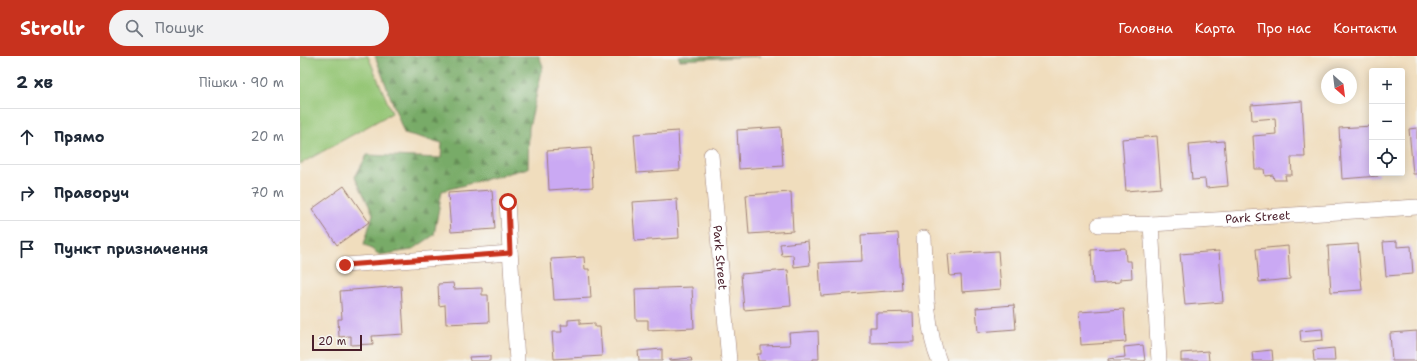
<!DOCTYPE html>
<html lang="uk">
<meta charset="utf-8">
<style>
:root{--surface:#fff;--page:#f2f2f3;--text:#1f2937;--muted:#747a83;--line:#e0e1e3;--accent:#c8321e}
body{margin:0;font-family:"Shantell Sans",sans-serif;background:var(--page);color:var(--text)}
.controls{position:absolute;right:12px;top:12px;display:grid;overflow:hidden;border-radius:4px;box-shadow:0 2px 10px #0003}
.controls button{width:36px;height:36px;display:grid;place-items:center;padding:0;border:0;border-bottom:1px solid var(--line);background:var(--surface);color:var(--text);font:20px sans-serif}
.compass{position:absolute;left:1021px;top:12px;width:36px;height:36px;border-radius:50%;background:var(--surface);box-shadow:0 2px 10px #0003;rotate:152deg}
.scale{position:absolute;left:12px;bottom:10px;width:50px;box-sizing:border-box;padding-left:4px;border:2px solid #4a1f2b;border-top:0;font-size:11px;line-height:14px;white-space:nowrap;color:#4a1f2b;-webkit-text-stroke:3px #f6f6f2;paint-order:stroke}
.stop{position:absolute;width:12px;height:12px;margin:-9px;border:3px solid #c8321e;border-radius:50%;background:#fff}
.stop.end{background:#c8321e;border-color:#fff;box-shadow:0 1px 4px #0008}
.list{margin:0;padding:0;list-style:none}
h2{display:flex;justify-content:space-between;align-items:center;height:52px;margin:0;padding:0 16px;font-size:17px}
h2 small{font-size:13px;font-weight:400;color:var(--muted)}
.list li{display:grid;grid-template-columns:26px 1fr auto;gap:12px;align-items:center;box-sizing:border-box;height:56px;padding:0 16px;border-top:1px solid var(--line)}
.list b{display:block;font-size:15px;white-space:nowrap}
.list em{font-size:13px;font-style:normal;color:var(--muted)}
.icon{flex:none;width:22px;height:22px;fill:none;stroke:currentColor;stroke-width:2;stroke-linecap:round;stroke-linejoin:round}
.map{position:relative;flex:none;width:1117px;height:305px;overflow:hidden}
header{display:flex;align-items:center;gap:24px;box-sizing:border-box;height:56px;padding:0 20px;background:var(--accent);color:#fff}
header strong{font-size:19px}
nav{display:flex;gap:22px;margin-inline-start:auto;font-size:14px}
.search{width:280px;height:36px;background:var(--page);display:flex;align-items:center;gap:10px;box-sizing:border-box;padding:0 14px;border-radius:22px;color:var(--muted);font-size:15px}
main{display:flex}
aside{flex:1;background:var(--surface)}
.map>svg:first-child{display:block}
</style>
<header>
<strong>Strollr</strong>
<div class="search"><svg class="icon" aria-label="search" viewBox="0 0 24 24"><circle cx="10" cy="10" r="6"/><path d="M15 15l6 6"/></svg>Пошук</div>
<nav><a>Головна</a><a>Карта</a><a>Про нас</a><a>Контакти</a></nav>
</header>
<main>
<aside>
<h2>2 хв<small>Пішки · 90 m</small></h2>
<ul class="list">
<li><svg class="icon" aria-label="ahead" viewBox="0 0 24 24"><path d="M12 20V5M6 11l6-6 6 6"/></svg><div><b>Прямо</b></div><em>20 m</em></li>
<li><svg class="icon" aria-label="right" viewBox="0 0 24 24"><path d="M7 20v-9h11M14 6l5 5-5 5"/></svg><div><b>Праворуч</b></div><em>70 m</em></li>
<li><svg class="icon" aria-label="arrive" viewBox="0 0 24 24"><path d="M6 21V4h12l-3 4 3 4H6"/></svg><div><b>Пункт призначення</b></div></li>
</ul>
</aside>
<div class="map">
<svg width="1117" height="305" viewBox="0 0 1117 305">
<defs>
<pattern id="forest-firs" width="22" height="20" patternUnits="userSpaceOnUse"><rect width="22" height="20" fill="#78ab67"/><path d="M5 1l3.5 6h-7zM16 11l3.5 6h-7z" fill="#648b55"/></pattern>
</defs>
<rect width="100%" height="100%" fill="#f6f6f2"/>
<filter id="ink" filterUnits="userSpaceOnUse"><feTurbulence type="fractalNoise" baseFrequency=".025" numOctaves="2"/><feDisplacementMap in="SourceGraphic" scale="8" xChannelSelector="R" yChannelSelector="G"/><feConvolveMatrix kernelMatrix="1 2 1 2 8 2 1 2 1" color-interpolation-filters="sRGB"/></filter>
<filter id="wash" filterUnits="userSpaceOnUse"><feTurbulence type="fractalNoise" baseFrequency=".012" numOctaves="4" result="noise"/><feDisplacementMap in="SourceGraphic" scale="16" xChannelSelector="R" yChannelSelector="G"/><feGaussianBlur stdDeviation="0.9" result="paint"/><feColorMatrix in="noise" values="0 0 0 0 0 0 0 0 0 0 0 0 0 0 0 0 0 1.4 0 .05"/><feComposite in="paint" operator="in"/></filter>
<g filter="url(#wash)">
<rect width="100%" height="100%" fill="#f0ddbd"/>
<path fill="#95c676" stroke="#707250" d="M 0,0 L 68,0 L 92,57 L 0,108 Z"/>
<path fill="url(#forest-firs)" stroke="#616549" d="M 75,0 L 239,0 L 243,10 L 229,72 L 228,112 L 142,135 L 134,179 L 112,194 L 80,199 L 64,188 L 73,158 L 55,121 L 67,99 L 141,102 L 142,87 L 104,77 Z
M 378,0 L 461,0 L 380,4 Z"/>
<g id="blocks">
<path fill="#caa9f3" d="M 1002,45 L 1005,101 L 991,101 L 992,119 L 985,119 L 986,124 L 974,124 L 973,119 L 965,120 L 964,113 L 955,113 L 953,80 L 976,78 L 975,62 L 952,64 L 951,49 Z
M 1072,70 L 1072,117 L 1078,117 L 1078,120 L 1042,123 L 1039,72 Z
M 481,71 L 483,110 L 439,113 L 437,74 Z
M 1117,72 L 1117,118 L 1113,118 L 1109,73 Z
M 378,75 L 380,114 L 337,117 L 334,78 Z
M 857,80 L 861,132 L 826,135 L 822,83 Z
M 924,85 L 928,130 L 906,132 L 905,123 L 892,124 L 889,88 Z
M 291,92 L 293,131 L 249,134 L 247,95 Z
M 44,130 L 69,166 L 37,189 L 12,153 Z
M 192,134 L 195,173 L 151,176 L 148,137 Z
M 491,136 L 493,175 L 449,178 L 446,139 Z
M 377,143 L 379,182 L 335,185 L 332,146 Z
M 598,177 L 602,234 L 521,240 L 519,207 L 562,205 L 561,179 Z
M 508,185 L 510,209 L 494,211 L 493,199 L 482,200 L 480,188 Z
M 1097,185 L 1097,191 L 1111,190 L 1113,218 L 1086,220 L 1083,186 Z
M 1058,188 L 1062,234 L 1031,236 L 1028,190 Z
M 988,190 L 990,223 L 959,226 L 956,193 Z
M 825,192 L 826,205 L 831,205 L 832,222 L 820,223 L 820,226 L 793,228 L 791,194 Z
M 698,195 L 701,233 L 662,236 L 661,219 L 650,220 L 648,198 Z
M 919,195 L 923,246 L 885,249 L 880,198 Z
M 284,201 L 285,213 L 289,213 L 291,242 L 254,244 L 251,203 Z
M 488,214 L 491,250 L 444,254 L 441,218 Z
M 153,227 L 154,233 L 182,232 L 182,239 L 188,239 L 189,266 L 146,268 L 145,249 L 139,250 L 138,228 Z
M 101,230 L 104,278 L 72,280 L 73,288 L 51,289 L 51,280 L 39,281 L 38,263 L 42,263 L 40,235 Z
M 392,231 L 394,272 L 348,274 L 348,264 L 336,264 L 335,233 Z
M 714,249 L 716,273 L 678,276 L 676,252 Z
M 824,253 L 826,286 L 781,289 L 779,256 Z
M 613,256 L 614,286 L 570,287 L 570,271 L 576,271 L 576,257 Z
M 280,263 L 280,268 L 295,267 L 295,271 L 300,271 L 302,300 L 254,303 L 252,276 L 262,276 L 261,269 L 268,269 L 268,264 Z
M 1022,273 L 1023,284 L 1001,286 L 1000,275 Z
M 518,275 L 519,303 L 513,303 L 513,305 L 458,305 L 457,298 L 461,298 L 461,290 L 490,289 L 489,277 Z
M 1117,275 L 1117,305 L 1092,305 L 1090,277 Z
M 843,289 L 845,305 L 808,305 L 808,303 L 825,301 L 824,291 Z
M 1034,292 L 1035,305 L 1014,305 L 1013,294 Z
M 362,293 L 362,305 L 339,305 L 338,295 Z
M 972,294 L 973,305 L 953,305 L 952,296 Z
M 908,295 L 909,305 L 881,305 L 881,297 Z
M 190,300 L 190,305 L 170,305 L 169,301 Z
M 391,302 L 392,305 L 369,305 L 369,304 Z"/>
</g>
</g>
<g filter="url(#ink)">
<use href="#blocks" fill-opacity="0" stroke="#9d7e74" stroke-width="1"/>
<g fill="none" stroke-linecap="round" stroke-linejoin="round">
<defs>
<g id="street">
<path id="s1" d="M 411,99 L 429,305"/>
<path d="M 207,146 L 217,305"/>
<path d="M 851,168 L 859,305"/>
<path id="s2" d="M 799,169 L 851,168 L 1117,151"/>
<path d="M 624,182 C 626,219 625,271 639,305"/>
<path d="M 45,209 L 210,197"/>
</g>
</defs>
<use href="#street" stroke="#9d7e74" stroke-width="16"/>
<use href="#street" stroke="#fff" stroke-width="15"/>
</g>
</g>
<g fill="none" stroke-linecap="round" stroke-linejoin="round" filter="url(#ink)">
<path stroke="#c8321e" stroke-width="5" d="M 45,209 L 210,197 L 208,146"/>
</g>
<g text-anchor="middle" stroke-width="3" stroke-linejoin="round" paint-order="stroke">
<g font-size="12" fill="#4a1f2b" stroke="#f6f6f2">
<text dy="4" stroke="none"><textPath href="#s2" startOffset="159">Park Street</textPath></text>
<text dy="4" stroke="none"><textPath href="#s1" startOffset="103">Park Street</textPath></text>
</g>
</g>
</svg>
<div class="controls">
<button>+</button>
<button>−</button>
<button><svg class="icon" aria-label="locate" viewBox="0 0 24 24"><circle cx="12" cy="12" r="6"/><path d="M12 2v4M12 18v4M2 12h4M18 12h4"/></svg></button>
</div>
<svg class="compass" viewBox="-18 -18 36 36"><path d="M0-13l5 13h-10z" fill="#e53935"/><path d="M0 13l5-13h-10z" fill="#747a83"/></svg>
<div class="scale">20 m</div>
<div class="stop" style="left:208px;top:146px"></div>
<div class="stop end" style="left:45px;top:209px"></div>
</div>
</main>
